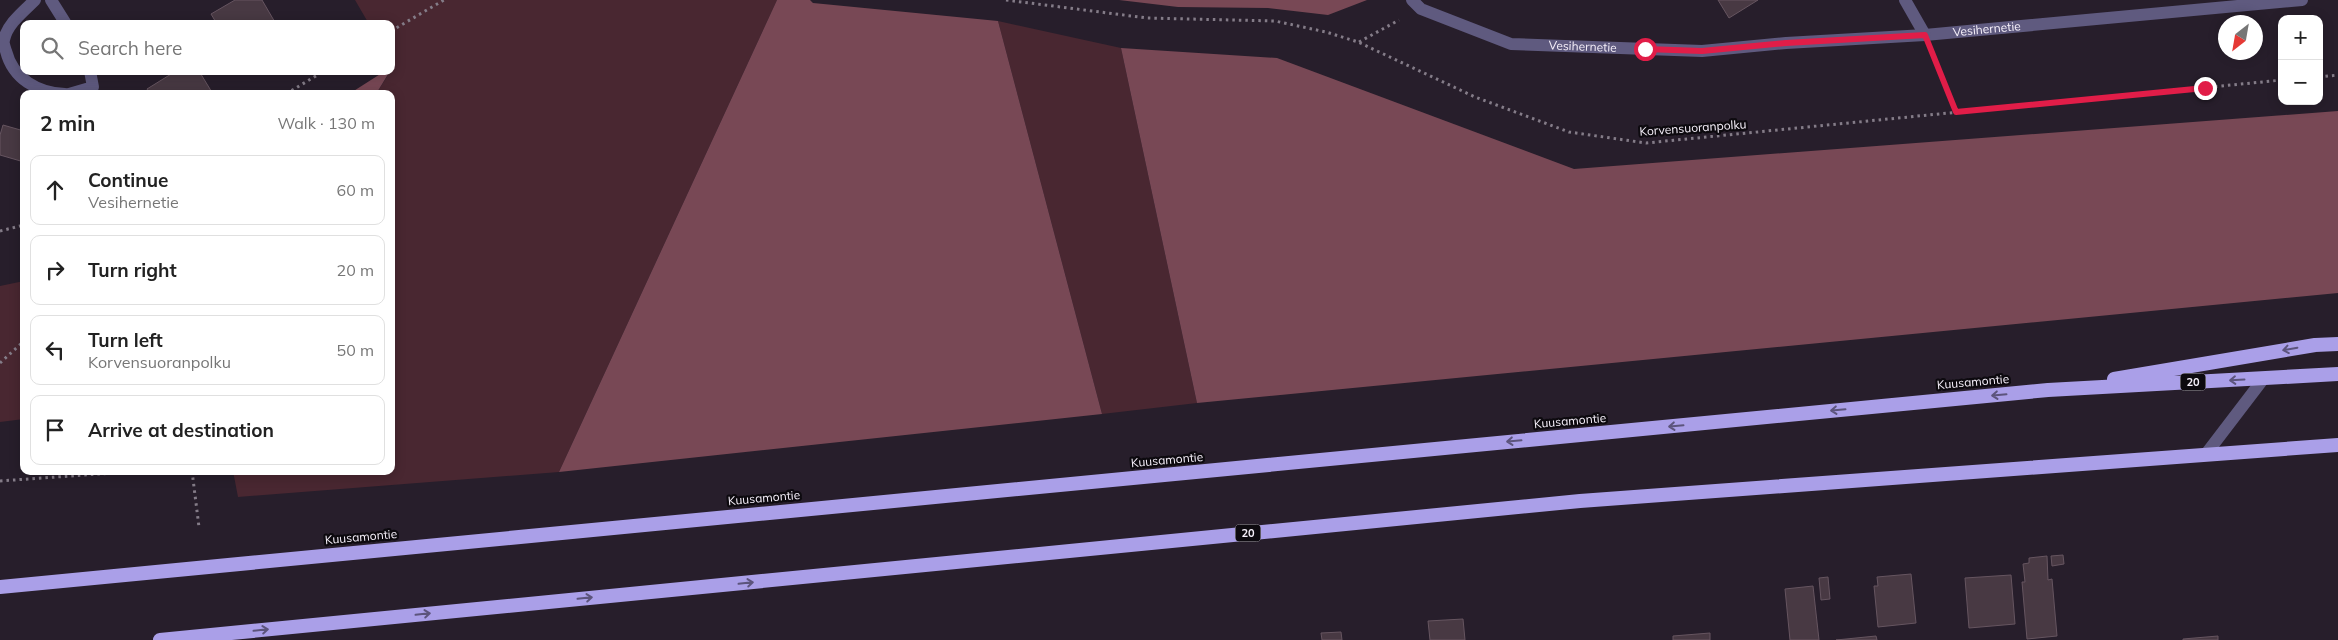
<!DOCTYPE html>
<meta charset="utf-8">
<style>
:root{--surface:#fff;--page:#f2f2f2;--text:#222;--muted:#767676;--line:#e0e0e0}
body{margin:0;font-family:Mulish,sans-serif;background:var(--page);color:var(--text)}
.controls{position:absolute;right:15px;top:15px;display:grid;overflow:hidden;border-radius:10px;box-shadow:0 2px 12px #0003}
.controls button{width:45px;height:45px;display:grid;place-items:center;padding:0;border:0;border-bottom:1px solid var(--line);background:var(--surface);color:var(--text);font:25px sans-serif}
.compass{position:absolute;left:2218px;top:15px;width:45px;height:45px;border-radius:50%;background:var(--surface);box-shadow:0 2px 12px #0003;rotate:211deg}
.stop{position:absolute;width:15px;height:15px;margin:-11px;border:4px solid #e11d48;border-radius:50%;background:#fff}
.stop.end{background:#e11d48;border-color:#fff;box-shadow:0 1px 5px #0008}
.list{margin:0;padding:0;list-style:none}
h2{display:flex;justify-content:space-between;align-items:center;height:65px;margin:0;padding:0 20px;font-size:21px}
h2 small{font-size:16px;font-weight:400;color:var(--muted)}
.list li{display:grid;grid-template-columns:32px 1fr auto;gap:15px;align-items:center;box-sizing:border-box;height:70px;margin:0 10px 10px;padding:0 10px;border:1px solid var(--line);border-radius:10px}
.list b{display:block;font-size:19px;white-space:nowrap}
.list p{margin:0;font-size:16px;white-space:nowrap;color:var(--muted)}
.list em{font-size:16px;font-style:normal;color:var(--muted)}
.icon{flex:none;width:28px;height:28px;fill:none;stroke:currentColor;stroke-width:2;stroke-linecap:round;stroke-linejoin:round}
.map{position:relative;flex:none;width:2338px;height:640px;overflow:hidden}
.search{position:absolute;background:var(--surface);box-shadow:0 2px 12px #0003;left:20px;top:20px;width:375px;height:55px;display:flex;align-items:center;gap:12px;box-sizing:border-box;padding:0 18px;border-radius:10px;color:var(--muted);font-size:19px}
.panel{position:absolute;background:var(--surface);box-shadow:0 2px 12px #0003;left:20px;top:90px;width:375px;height:385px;border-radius:10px}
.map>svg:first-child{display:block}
</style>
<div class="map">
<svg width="2338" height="640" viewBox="0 0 2338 640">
<rect width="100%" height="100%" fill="#271e2b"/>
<path fill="#492731" d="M 355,0 L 777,0 L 559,472 L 238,497 L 233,471 L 391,471 L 391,94 L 376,94 L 393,67 L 391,24 L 369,24 Z
M 998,21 L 1121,48 L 1197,403 L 1102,414 Z
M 24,281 L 24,419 L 0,422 L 0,286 Z"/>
<path fill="#784855" d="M 777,0 L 810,0 L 813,3 L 998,21 L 1102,414 L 559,472 Z
M 1119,0 L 1367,0 L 1328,15 L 1268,8 L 1178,7 Z
M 1121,48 L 1277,58 L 1574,169 L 2338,111 L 2338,293 L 1197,403 Z
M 385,71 L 390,71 L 376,94 L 349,94 Z"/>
<path fill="#483943" stroke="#665560" d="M 235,0 L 262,0 L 276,24 L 217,24 L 211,14 Z
M 1718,0 L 1758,0 L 1729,18 Z
M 176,71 L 199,71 L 213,94 L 150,94 L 147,89 Z
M 3,125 L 24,131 L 24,162 L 0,155 L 0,135 Z
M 2063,555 L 2064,564 L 2052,566 L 2051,556 Z
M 2047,556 L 2048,580 L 2052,579 L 2057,636 L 2027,639 L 2022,582 L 2025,582 L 2023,564 L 2029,563 L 2029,558 Z
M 1911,574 L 1916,623 L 1878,627 L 1874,586 L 1878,586 L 1877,577 Z
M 2011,575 L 2015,624 L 1969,628 L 1965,578 Z
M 1828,577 L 1830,599 L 1821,600 L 1819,578 Z
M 1813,586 L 1819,640 L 1790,640 L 1785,589 Z
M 1463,619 L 1465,640 L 1430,640 L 1428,621 Z
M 1341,632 L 1342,640 L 1322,640 L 1321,633 Z
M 1710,633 L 1710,640 L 1673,640 L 1673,636 Z
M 1876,636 L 1877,640 L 1836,640 Z
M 2218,636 L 2218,640 L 2183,640 L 2183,639 Z"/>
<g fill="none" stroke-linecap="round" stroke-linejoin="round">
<path stroke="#847c88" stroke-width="3" stroke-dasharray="2.5 4" stroke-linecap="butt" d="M 1006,0 L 1147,18 L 1275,21 L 1326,32 L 1358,42 L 1475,97 L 1569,132 L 1646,143 L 2282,80
M 391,31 L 444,0
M 1359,42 L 1399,20
M 1934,57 L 1956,112
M 2319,77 L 2338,75
M 286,94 L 324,71
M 0,231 L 24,225
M 0,363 L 24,341
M 192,471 L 199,527
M 0,481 L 141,471"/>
<path stroke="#5f5a7f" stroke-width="12" d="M 2206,454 L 2264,378"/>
<g stroke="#5f5a7f" stroke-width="12">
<path d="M 35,0 C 24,11 7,24 4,40 C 3,43 5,48 6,51 C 13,79 38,93 65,94"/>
<path d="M 51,0 L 66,24"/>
<path id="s1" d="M 1412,0 L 1421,9 L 1511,44 L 1702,51 L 1786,43 L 1925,35 L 2302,0"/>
<path d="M 1905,0 L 1925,35"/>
<path d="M 69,94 L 93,87 L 90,71"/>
</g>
<path stroke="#aa9fe8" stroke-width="14" d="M 2114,379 L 2315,345 L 2338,344
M 0,587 L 2048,390 L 2338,374
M 160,640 L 1580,501 L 2338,445"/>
</g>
<defs><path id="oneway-shaft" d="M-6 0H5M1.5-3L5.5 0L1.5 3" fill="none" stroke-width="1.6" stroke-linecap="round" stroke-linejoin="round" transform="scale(1.25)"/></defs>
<g stroke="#5c547c">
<use href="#oneway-shaft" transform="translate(2290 349) rotate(170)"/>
<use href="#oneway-shaft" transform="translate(2237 380) rotate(177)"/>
<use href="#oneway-shaft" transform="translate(1999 395) rotate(175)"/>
<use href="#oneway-shaft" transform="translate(1838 410) rotate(175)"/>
<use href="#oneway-shaft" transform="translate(1676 426) rotate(175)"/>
<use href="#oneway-shaft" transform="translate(1514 441) rotate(175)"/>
<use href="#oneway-shaft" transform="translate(746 583) rotate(-6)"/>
<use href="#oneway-shaft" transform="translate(585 598) rotate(-6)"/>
<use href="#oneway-shaft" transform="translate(423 614) rotate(-6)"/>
<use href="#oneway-shaft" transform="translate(261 630) rotate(-6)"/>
</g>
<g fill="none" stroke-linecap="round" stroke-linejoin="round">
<path stroke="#e11d48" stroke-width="6" d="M 1645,49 L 1702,51 L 1786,43 L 1925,35 L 1956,112 L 2205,88"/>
</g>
<g text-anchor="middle" stroke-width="4.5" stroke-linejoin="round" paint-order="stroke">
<g fill="#0d0a0f" stroke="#b0abb4" stroke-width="1">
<rect x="2180.5" y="373.5" width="25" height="17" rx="4"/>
<rect x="1235.5" y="524.5" width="25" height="17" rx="4"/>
</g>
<g font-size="11" font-weight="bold" fill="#f6f0fa">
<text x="2193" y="386">20</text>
<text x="1248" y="537">20</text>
</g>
<g font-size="12" fill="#f6f0fa" stroke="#0d0a0f">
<text dy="4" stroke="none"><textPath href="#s1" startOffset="586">Vesihernetie</textPath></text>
<text dy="4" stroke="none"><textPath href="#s1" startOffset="181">Vesihernetie</textPath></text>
<text transform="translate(1693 128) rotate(-4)" y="4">Korvensuoranpolku</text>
<text transform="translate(1973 382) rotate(-5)" y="4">Kuusamontie</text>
<text transform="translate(1570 421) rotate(-5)" y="4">Kuusamontie</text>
<text transform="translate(1167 460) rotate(-5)" y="4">Kuusamontie</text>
<text transform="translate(764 498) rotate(-5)" y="4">Kuusamontie</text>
<text transform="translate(361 537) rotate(-5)" y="4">Kuusamontie</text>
</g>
</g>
</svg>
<div class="controls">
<button>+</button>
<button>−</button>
</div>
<svg class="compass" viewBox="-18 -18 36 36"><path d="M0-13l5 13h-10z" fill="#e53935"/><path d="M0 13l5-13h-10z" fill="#767676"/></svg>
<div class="stop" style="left:1645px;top:49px"></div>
<div class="stop end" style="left:2205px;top:88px"></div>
<div class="search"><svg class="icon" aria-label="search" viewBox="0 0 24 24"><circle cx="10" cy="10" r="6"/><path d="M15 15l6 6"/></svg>Search here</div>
<section class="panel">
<h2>2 min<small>Walk · 130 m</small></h2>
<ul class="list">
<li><svg class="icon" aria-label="ahead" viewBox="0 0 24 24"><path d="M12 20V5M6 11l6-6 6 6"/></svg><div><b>Continue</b><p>Vesihernetie</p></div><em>60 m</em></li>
<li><svg class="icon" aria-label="right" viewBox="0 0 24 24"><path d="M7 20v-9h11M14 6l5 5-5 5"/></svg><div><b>Turn right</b></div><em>20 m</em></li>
<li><svg class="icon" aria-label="left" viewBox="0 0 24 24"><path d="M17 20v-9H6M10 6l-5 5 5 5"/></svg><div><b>Turn left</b><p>Korvensuoranpolku</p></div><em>50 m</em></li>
<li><svg class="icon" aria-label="arrive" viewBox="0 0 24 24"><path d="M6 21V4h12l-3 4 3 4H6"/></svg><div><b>Arrive at destination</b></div></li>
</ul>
</section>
</div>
